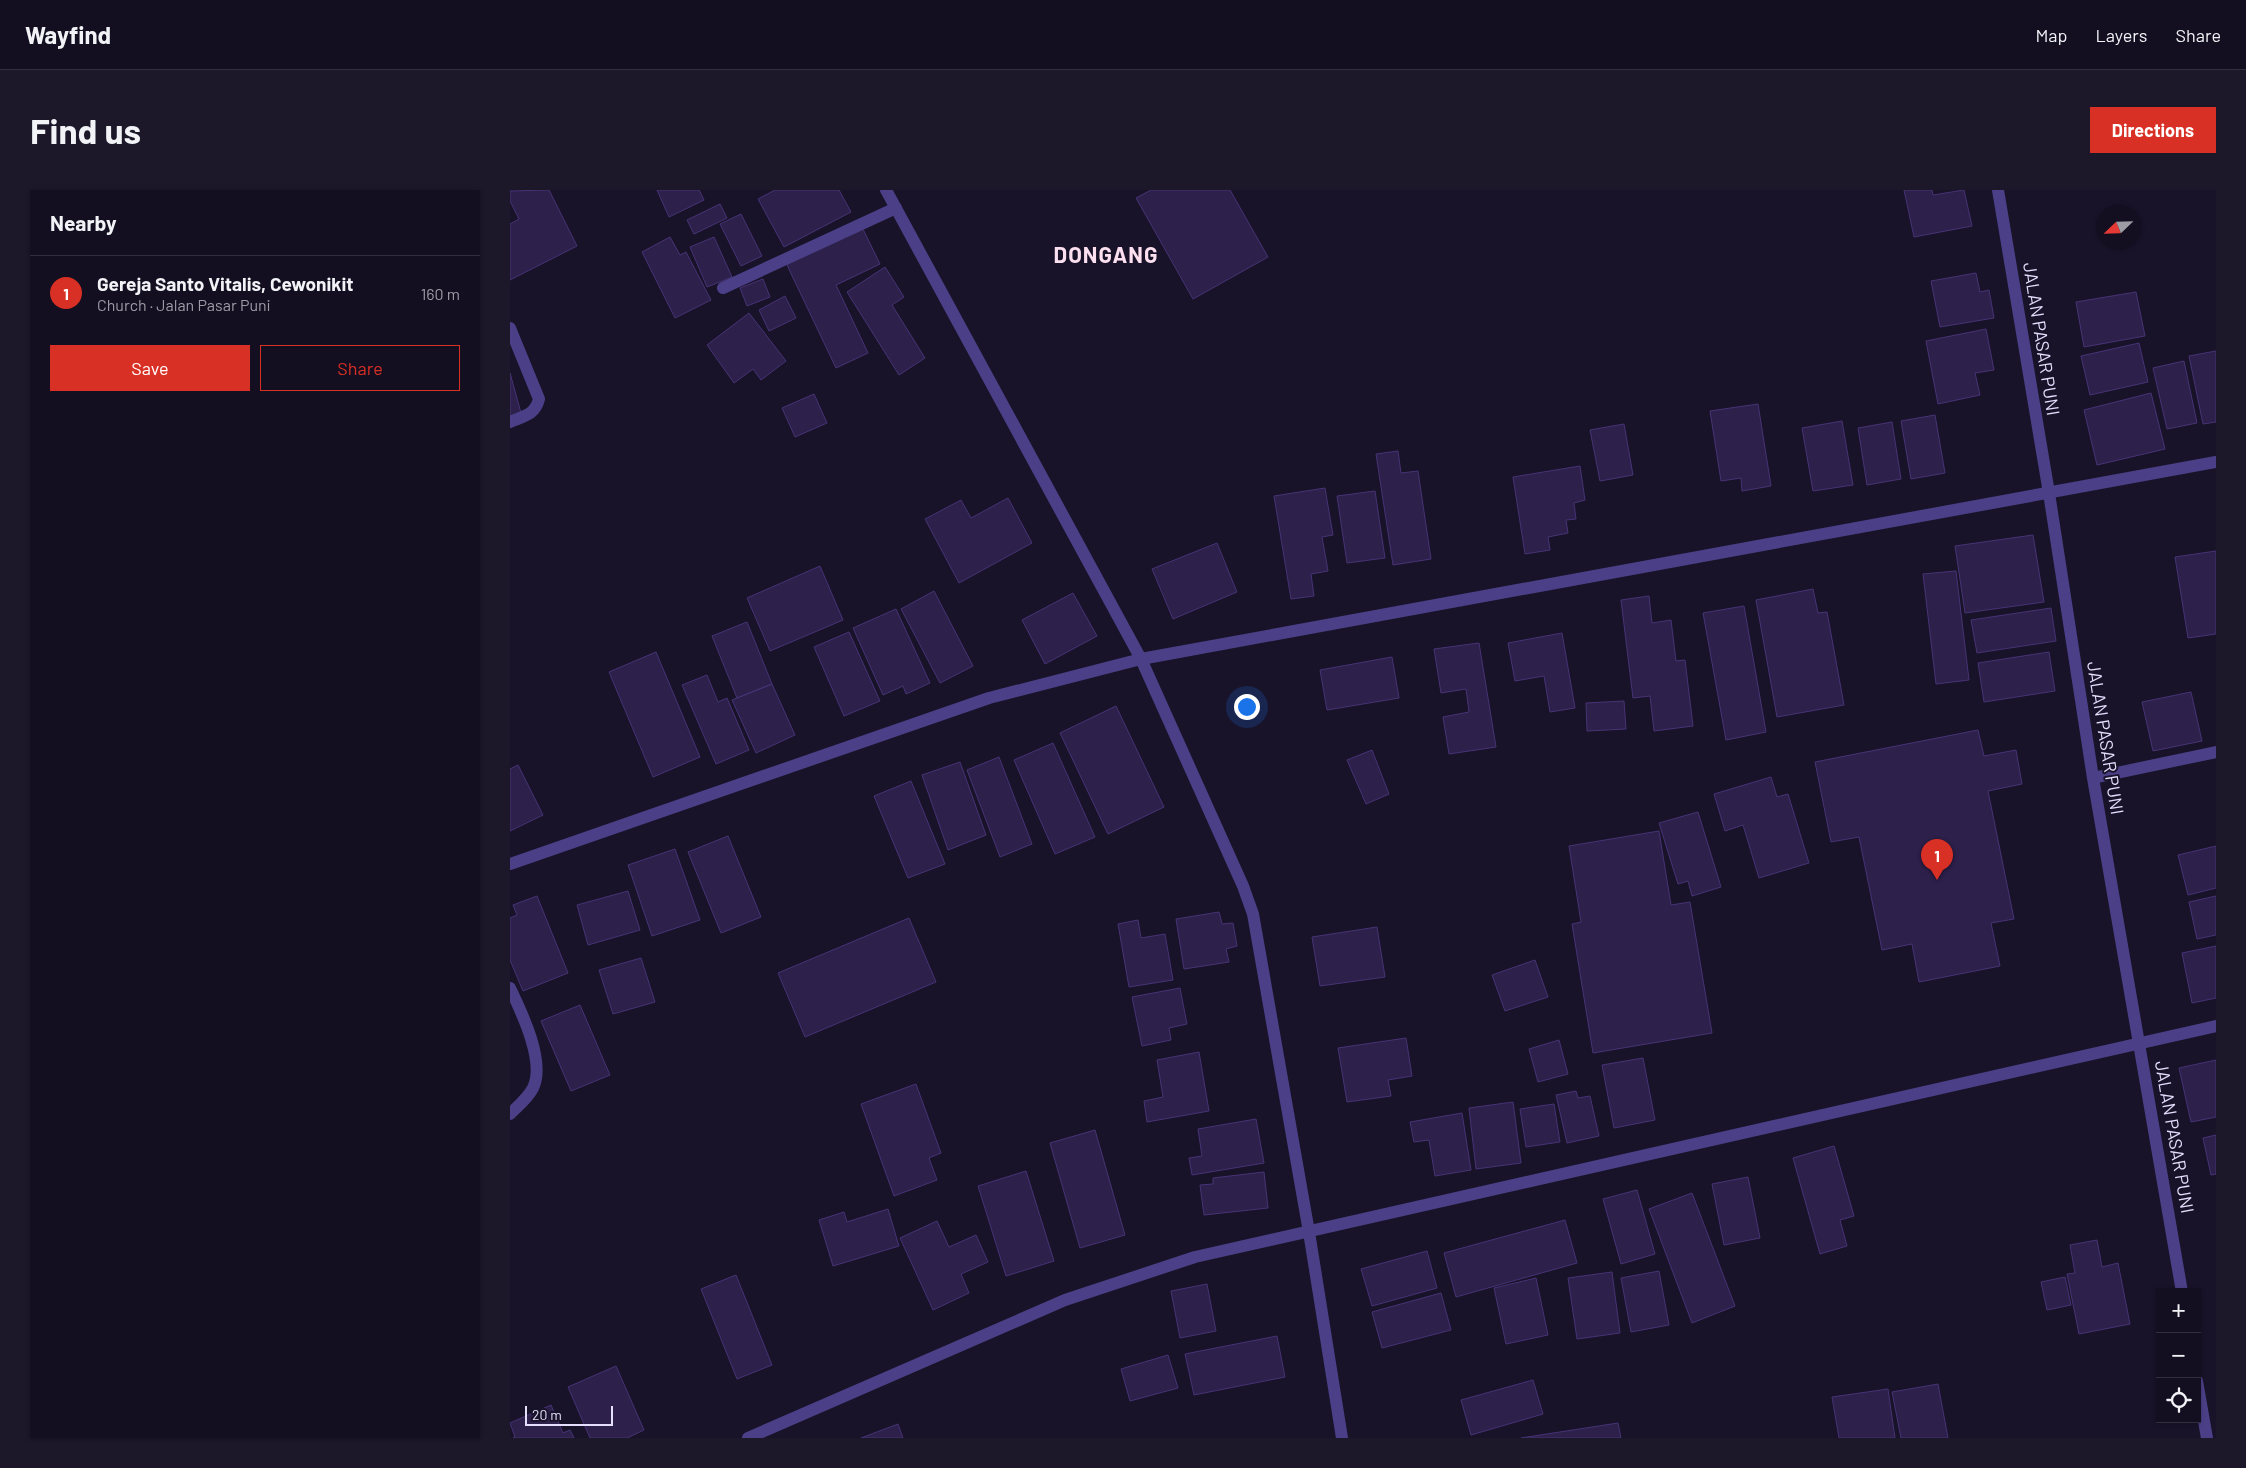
<!DOCTYPE html>
<meta charset="utf-8">
<style>
:root{--surface:#130e20;--page:#1c1729;--text:#f1f3f6;--muted:#9d9ca5;--line:#322e3e;--accent:#d93025}
body{margin:0;font-family:Barlow,sans-serif;background:var(--page);color:var(--text)}
.controls{position:absolute;right:15px;bottom:15px;display:grid;overflow:hidden;border-radius:0px;box-shadow:0 1px 4px #0004}
.controls button{width:45px;height:45px;display:grid;place-items:center;padding:0;border:0;border-bottom:1px solid var(--line);background:var(--surface);color:var(--text);font:25px sans-serif}
.compass{position:absolute;left:1586px;top:15px;width:45px;height:45px;border-radius:50%;background:var(--surface);box-shadow:0 1px 4px #0004;rotate:247deg}
.scale{position:absolute;left:15px;bottom:12px;width:88px;box-sizing:border-box;padding-left:5px;border:2px solid #e5defd;border-top:0;font-size:14px;line-height:18px;white-space:nowrap;color:#e5defd;-webkit-text-stroke:4px #19132a;paint-order:stroke}
.you{position:absolute;left:736px;top:516px;width:18px;height:18px;margin:-12px;border:4px solid #fff;border-radius:50%;background:#1a73e8;box-shadow:0 0 0 8px #1a73e833}
.badge{display:grid;place-items:center;width:32px;height:32px;border-radius:50%;background:var(--accent);color:#fff;font-size:16px;font-weight:700}
.pin{position:absolute;translate:-50% -41px;filter:drop-shadow(0 1px 2px #0008)}
.pin::after{content:'';position:absolute;top:26px;width:18px;height:15px;background:inherit;clip-path:polygon(0 0,100% 0,50% 100%)}
.list{margin:0;padding:0;list-style:none}
h2{display:flex;justify-content:space-between;align-items:center;height:65px;margin:0;padding:0 20px;font-size:21px}
h2 small{font-size:16px;font-weight:400;color:var(--muted)}
.list li{display:grid;grid-template-columns:32px 1fr auto;gap:15px;align-items:center;box-sizing:border-box;height:75px;padding:0 20px;border-top:1px solid var(--line)}
.list b{display:block;font-size:19px;white-space:nowrap}
.list p{margin:0;font-size:16px;white-space:nowrap;color:var(--muted)}
.list em{font-size:16px;font-style:normal;color:var(--muted)}
.actions{display:flex;gap:10px;padding:15px 20px}
.actions a{flex:1;padding:11px 0;border:1px solid var(--accent);border-radius:0px;text-align:center;font-size:18px;color:var(--accent)}
.actions .main{background:var(--accent);color:#fff}
.icon{flex:none;width:28px;height:28px;fill:none;stroke:currentColor;stroke-width:2;stroke-linecap:round;stroke-linejoin:round}
.map{position:relative;flex:none;width:1706px;height:1248px;overflow:hidden;border-radius:0px}
header{display:flex;align-items:center;gap:30px;box-sizing:border-box;height:70px;padding:0 25px;background:var(--surface);border-bottom:1px solid var(--line)}
header strong{font-size:24px}
nav{display:flex;gap:28px;margin-inline-start:auto;font-size:18px}
.intro{display:flex;align-items:center;justify-content:space-between;box-sizing:border-box;height:120px;padding:0 30px}
h1{margin:0;font-size:35px}
.button{padding:12px 22px;border-radius:0px;background:var(--accent);color:#fff;font-size:18px;font-weight:700}
main{display:flex;gap:30px;padding:0 30px}
aside{flex:1;background:var(--surface);border-radius:0px;box-shadow:0 1px 4px #0004}
.map>svg:first-child{display:block}
</style>
<header>
<strong>Wayfind</strong>
<nav><a>Map</a><a>Layers</a><a>Share</a></nav>
</header>
<div class="intro"><h1>Find us</h1><a class="button">Directions</a></div>
<main>
<aside>
<h2>Nearby<small></small></h2>
<ul class="list">
<li><span class="badge">1</span><div><b>Gereja Santo Vitalis, Cewonikit</b><p>Church · Jalan Pasar Puni</p></div><em>160 m</em></li>
</ul>
<div class="actions"><a class="main">Save</a><a>Share</a></div>
</aside>
<div class="map">
<svg width="1706" height="1248" viewBox="0 0 1706 1248">
<rect width="100%" height="100%" fill="#19132a"/>
<path fill="#2d204b" stroke="#473375" d="M 39,0 L 67,56 L 0,90 L 0,34 L 9,29 L 0,11 L 0,1 Z
M 147,0 L 189,0 L 194,10 L 159,27 Z
M 265,0 L 329,0 L 341,22 L 274,57 L 248,9 Z
M 641,0 L 720,0 L 758,67 L 683,109 L 626,8 Z
M 1394,0 L 1422,0 L 1423,5 L 1454,0 L 1462,36 L 1404,47 Z
M 210,14 L 217,28 L 184,44 L 177,30 Z
M 231,24 L 252,66 L 231,76 L 210,34 Z
M 352,37 L 370,74 L 326,95 L 358,163 L 326,178 L 276,73 Z
M 160,47 L 170,65 L 176,62 L 201,110 L 165,128 L 132,62 Z
M 204,47 L 222,87 L 197,97 L 180,57 Z
M 375,77 L 394,107 L 382,115 L 415,168 L 389,185 L 337,102 Z
M 1466,83 L 1470,102 L 1479,100 L 1484,128 L 1430,137 L 1421,91 Z
M 253,89 L 260,107 L 237,116 L 230,98 Z
M 1626,102 L 1635,146 L 1574,157 L 1566,112 Z
M 275,106 L 286,128 L 259,141 L 249,120 Z
M 239,123 L 276,171 L 251,190 L 243,179 L 224,193 L 197,155 Z
M 1476,139 L 1484,180 L 1465,183 L 1470,205 L 1428,214 L 1416,151 Z
M 1629,153 L 1638,192 L 1580,205 L 1571,166 Z
M 1706,161 L 1706,232 L 1693,234 L 1679,166 Z
M 1674,171 L 1687,233 L 1657,239 L 1643,178 Z
M 0,183 L 11,223 L 0,226 Z
M 1641,203 L 1655,259 L 1587,275 L 1574,220 Z
M 304,204 L 317,233 L 285,247 L 272,218 Z
M 1248,214 L 1261,296 L 1232,301 L 1231,288 L 1211,291 L 1200,221 Z
M 1425,225 L 1435,283 L 1401,289 L 1391,231 Z
M 1332,231 L 1343,295 L 1303,301 L 1292,238 Z
M 1382,232 L 1391,289 L 1357,295 L 1348,238 Z
M 1114,234 L 1123,285 L 1090,291 L 1080,240 Z
M 888,261 L 891,283 L 908,281 L 921,369 L 883,375 L 866,264 Z
M 1070,276 L 1075,310 L 1064,313 L 1066,329 L 1056,330 L 1058,343 L 1038,347 L 1040,360 L 1015,364 L 1003,287 Z
M 815,298 L 823,345 L 812,347 L 818,381 L 801,384 L 804,406 L 781,409 L 764,306 Z
M 865,301 L 875,368 L 837,373 L 827,306 Z
M 498,308 L 522,353 L 449,393 L 415,329 L 451,310 L 461,328 Z
M 1523,345 L 1534,412 L 1455,423 L 1445,356 Z
M 707,353 L 727,402 L 663,429 L 642,379 Z
M 1706,361 L 1706,444 L 1678,448 L 1665,367 Z
M 310,376 L 333,430 L 260,461 L 237,408 Z
M 1446,381 L 1459,490 L 1426,494 L 1413,384 Z
M 1303,399 L 1308,423 L 1317,422 L 1334,515 L 1267,527 L 1246,410 Z
M 424,401 L 463,476 L 430,493 L 391,419 Z
M 563,403 L 587,446 L 535,474 L 512,430 Z
M 1139,406 L 1142,433 L 1161,430 L 1166,471 L 1175,470 L 1183,536 L 1144,541 L 1140,506 L 1123,508 L 1111,410 Z
M 1234,416 L 1256,542 L 1216,550 L 1193,423 Z
M 1541,418 L 1546,451 L 1467,463 L 1461,430 Z
M 386,419 L 420,493 L 396,504 L 393,496 L 373,505 L 343,438 Z
M 237,432 L 262,494 L 227,508 L 202,446 Z
M 339,442 L 370,511 L 334,526 L 304,457 Z
M 1052,443 L 1065,518 L 1040,522 L 1034,486 L 1005,491 L 998,453 Z
M 969,453 L 986,557 L 939,564 L 933,527 L 959,522 L 956,499 L 931,503 L 924,459 Z
M 146,462 L 190,567 L 143,587 L 99,482 Z
M 1539,462 L 1545,501 L 1474,512 L 1468,473 Z
M 882,467 L 889,508 L 817,520 L 810,480 Z
M 197,485 L 208,512 L 217,508 L 239,560 L 206,574 L 172,495 Z
M 262,494 L 285,545 L 246,563 L 222,510 Z
M 1681,502 L 1692,551 L 1643,561 L 1632,512 Z
M 1114,511 L 1116,539 L 1077,541 L 1076,513 Z
M 606,516 L 654,617 L 598,644 L 550,543 Z
M 1468,540 L 1474,566 L 1506,560 L 1512,594 L 1478,601 L 1504,729 L 1481,733 L 1490,776 L 1409,792 L 1402,754 L 1372,760 L 1349,647 L 1321,652 L 1305,572 Z
M 543,553 L 585,647 L 545,664 L 504,570 Z
M 862,560 L 879,604 L 856,614 L 837,570 Z
M 489,567 L 522,654 L 490,667 L 457,580 Z
M 450,572 L 476,645 L 438,660 L 412,585 Z
M 8,575 L 33,625 L 0,641 L 0,579 Z
M 1261,587 L 1267,607 L 1278,604 L 1299,673 L 1249,688 L 1233,635 L 1215,641 L 1204,604 Z
M 401,591 L 435,674 L 398,688 L 364,606 Z
M 1188,622 L 1211,697 L 1182,706 L 1178,691 L 1168,694 L 1149,633 Z
M 1149,641 L 1161,715 L 1180,712 L 1202,843 L 1083,863 L 1062,734 L 1071,732 L 1059,656 Z
M 218,646 L 251,727 L 211,743 L 178,662 Z
M 1706,656 L 1706,698 L 1678,705 L 1668,665 Z
M 165,659 L 190,730 L 142,746 L 118,675 Z
M 118,701 L 130,740 L 78,755 L 67,715 Z
M 27,706 L 58,783 L 13,801 L 0,770 L 0,728 L 7,725 L 3,715 Z
M 1706,706 L 1706,745 L 1687,749 L 1679,712 Z
M 709,722 L 712,734 L 723,733 L 727,756 L 716,759 L 719,772 L 674,779 L 666,729 Z
M 399,728 L 426,792 L 295,847 L 268,783 Z
M 628,730 L 631,748 L 655,744 L 663,790 L 619,797 L 608,734 Z
M 867,737 L 875,787 L 810,796 L 802,747 Z
M 1706,756 L 1706,808 L 1682,813 L 1672,763 Z
M 131,768 L 145,812 L 103,824 L 89,780 Z
M 1025,770 L 1038,807 L 995,821 L 982,785 Z
M 670,798 L 677,834 L 659,838 L 661,850 L 632,856 L 622,807 Z
M 70,815 L 100,885 L 61,901 L 31,831 Z
M 896,848 L 902,886 L 878,890 L 881,906 L 837,912 L 828,858 Z
M 1049,850 L 1058,884 L 1028,892 L 1019,859 Z
M 689,862 L 699,921 L 637,932 L 634,911 L 653,907 L 647,870 Z
M 1133,868 L 1145,930 L 1104,938 L 1092,875 Z
M 1706,870 L 1706,927 L 1681,932 L 1669,878 Z
M 406,894 L 431,963 L 419,968 L 427,990 L 384,1006 L 351,914 Z
M 1066,901 L 1068,908 L 1080,906 L 1089,946 L 1057,953 L 1046,905 Z
M 1003,912 L 1011,973 L 966,979 L 959,918 Z
M 1044,914 L 1050,952 L 1016,957 L 1010,919 Z
M 952,923 L 961,980 L 925,986 L 919,950 L 904,952 L 900,932 Z
M 746,929 L 754,973 L 682,985 L 679,968 L 692,966 L 688,939 Z
M 585,940 L 615,1045 L 570,1058 L 540,953 Z
M 1706,945 L 1706,984 L 1701,985 L 1693,948 Z
M 1324,956 L 1344,1026 L 1330,1030 L 1337,1056 L 1310,1064 L 1283,968 Z
M 516,981 L 544,1071 L 496,1086 L 468,996 Z
M 754,982 L 758,1018 L 694,1025 L 690,995 L 703,994 L 703,988 Z
M 1238,987 L 1250,1048 L 1214,1055 L 1202,994 Z
M 1127,1000 L 1145,1064 L 1111,1074 L 1093,1009 Z
M 1182,1003 L 1225,1116 L 1182,1133 L 1139,1019 Z
M 378,1019 L 389,1056 L 323,1076 L 309,1030 L 334,1022 L 337,1032 Z
M 1055,1030 L 1067,1073 L 946,1107 L 934,1063 Z
M 427,1031 L 439,1057 L 466,1045 L 478,1072 L 451,1084 L 459,1103 L 423,1120 L 390,1048 Z
M 1587,1050 L 1592,1077 L 1608,1073 L 1620,1134 L 1569,1144 L 1557,1084 L 1565,1083 L 1560,1055 Z
M 917,1061 L 927,1098 L 862,1116 L 851,1079 Z
M 1149,1081 L 1159,1135 L 1121,1142 L 1111,1088 Z
M 1102,1082 L 1110,1143 L 1067,1149 L 1058,1088 Z
M 226,1085 L 262,1175 L 227,1189 L 191,1099 Z
M 1555,1087 L 1561,1115 L 1537,1120 L 1531,1092 Z
M 1026,1088 L 1038,1145 L 996,1154 L 984,1098 Z
M 697,1094 L 706,1141 L 670,1148 L 661,1101 Z
M 931,1103 L 941,1140 L 872,1158 L 862,1122 Z
M 767,1146 L 775,1187 L 684,1205 L 675,1164 Z
M 658,1165 L 668,1198 L 620,1211 L 611,1179 Z
M 106,1176 L 134,1240 L 117,1248 L 80,1248 L 58,1197 Z
M 1023,1190 L 1033,1224 L 961,1245 L 951,1210 Z
M 1428,1194 L 1438,1248 L 1391,1248 L 1382,1202 Z
M 1378,1199 L 1385,1248 L 1329,1248 L 1322,1207 Z
M 41,1215 L 53,1243 L 60,1240 L 64,1248 L 3,1248 L 5,1247 L 0,1233 Z
M 1108,1233 L 1111,1248 L 1011,1248 Z
M 388,1234 L 393,1248 L 351,1248 Z"/>
<g fill="none" stroke-linecap="round" stroke-linejoin="round">
<path stroke="#4b4087" stroke-width="12" d="M 1488,0 L 1539,303 L 1583,588 L 1672,1102
M 213,98 L 386,18
M 0,138 L 29,209 C 25,225 14,226 0,232
M 1583,588 L 1706,562
M 0,674 L 479,508 L 631,469 L 1706,272
M 0,798 C 11,821 36,872 23,898 C 18,908 8,916 0,924
M 1687,1191 L 1697,1248
M 238,1248 L 555,1110 L 685,1067 L 1706,836"/>
<path stroke="#4b4087" stroke-width="12" d="M 376,0 L 631,469 L 733,696 L 743,724 L 799,1042 L 832,1248"/>
</g>
<g text-anchor="middle" stroke-width="4" stroke-linejoin="round" paint-order="stroke">
<g font-size="18" fill="#e5defd" stroke="#19132a">
<text transform="translate(1531 149) rotate(81)" y="6">JALAN PASAR PUNI</text>
<text transform="translate(1595 548) rotate(81)" y="6">JALAN PASAR PUNI</text>
<text transform="translate(1664 947) rotate(80)" y="6">JALAN PASAR PUNI</text>
</g>
<g font-size="22" font-weight="bold" letter-spacing="1" fill="#fde0ef" stroke="#19132a">
<text x="596" y="73">DONGANG</text>
</g>
</g>
</svg>
<div class="controls">
<button>+</button>
<button>−</button>
<button><svg class="icon" aria-label="locate" viewBox="0 0 24 24"><circle cx="12" cy="12" r="6"/><path d="M12 2v4M12 18v4M2 12h4M18 12h4"/></svg></button>
</div>
<svg class="compass" viewBox="-18 -18 36 36"><path d="M0-13l5 13h-10z" fill="#e53935"/><path d="M0 13l5-13h-10z" fill="#9d9ca5"/></svg>
<div class="scale">20 m</div>
<div class="you"></div>
<div class="pin badge" style="left:1427px;top:690px">1</div>
</div>
</main>
